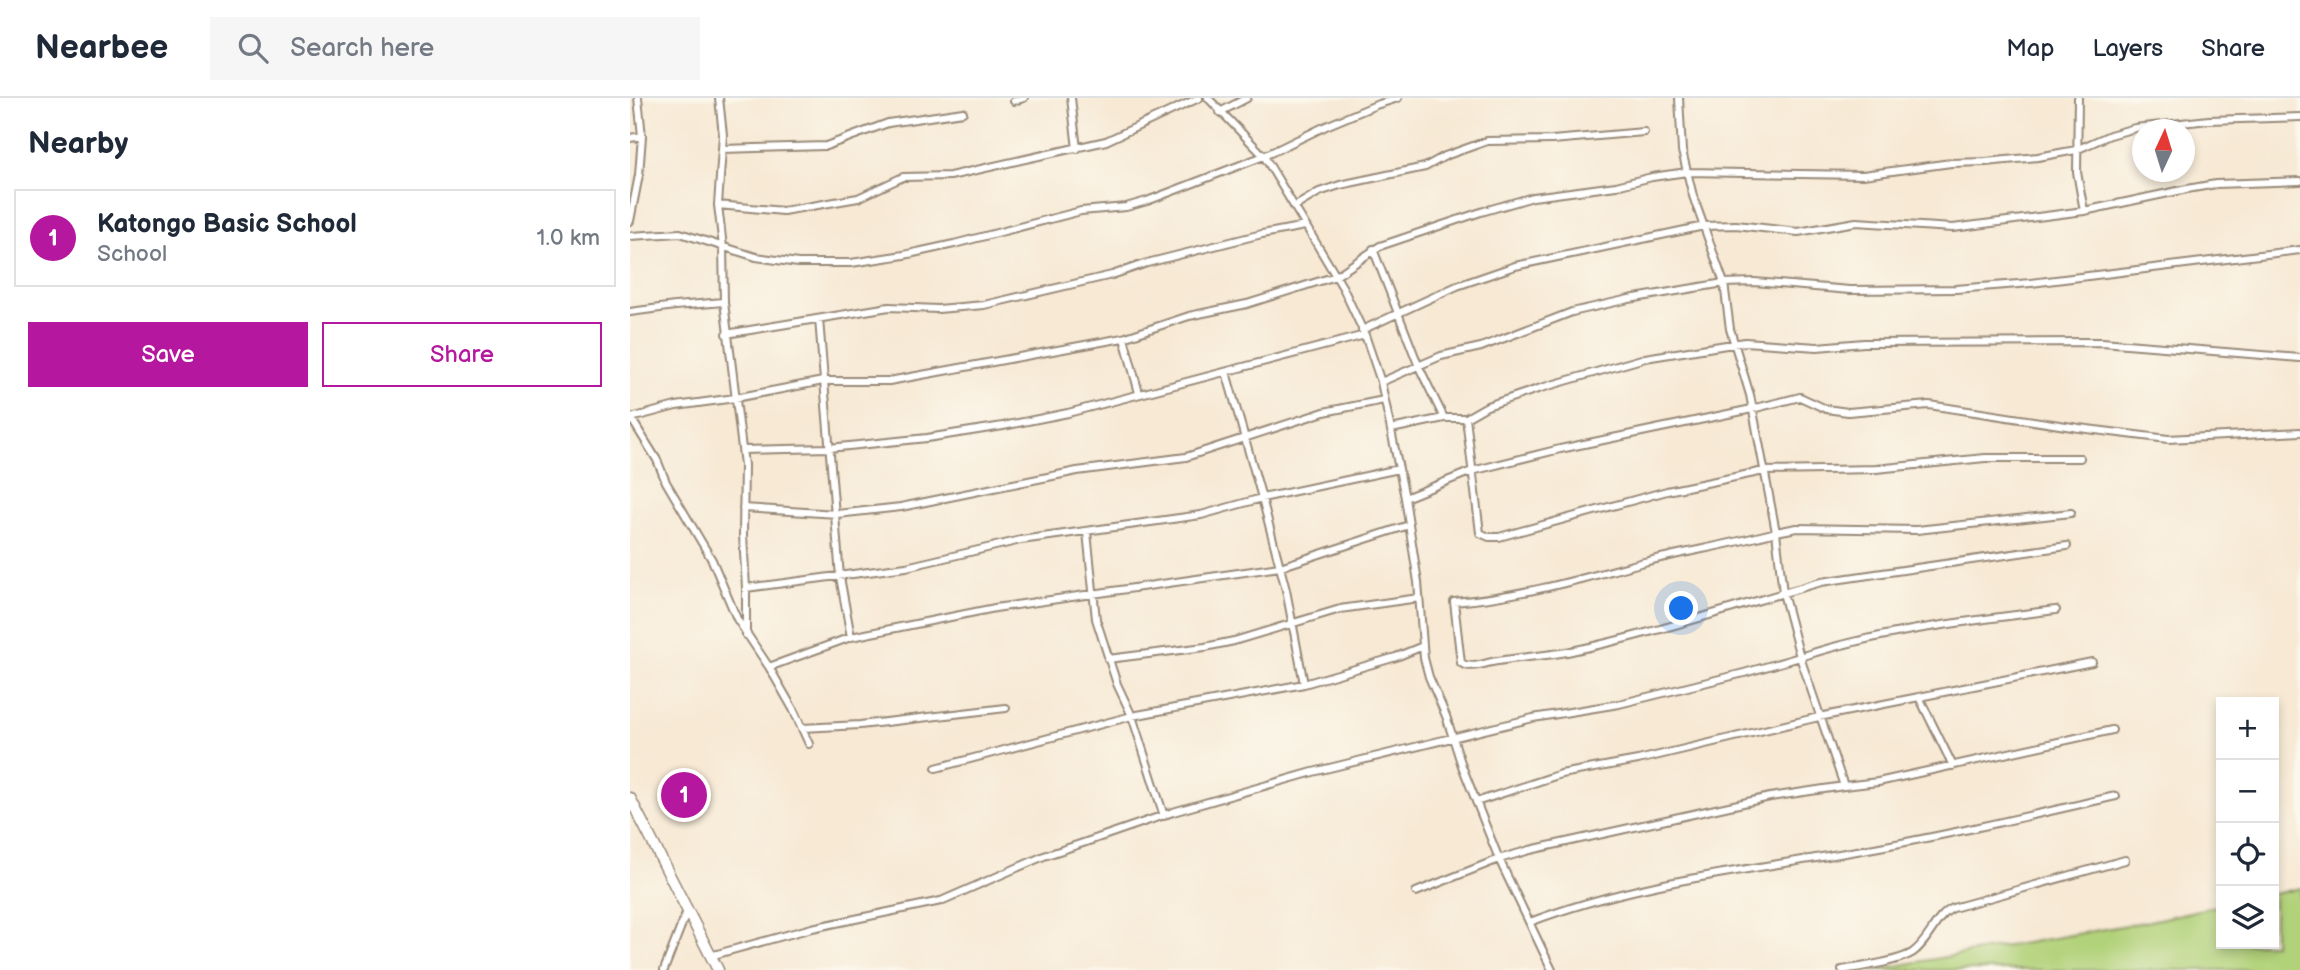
<!DOCTYPE html>
<meta charset="utf-8">
<style>
:root{--surface:#fff;--page:#f6f6f7;--text:#1f2937;--muted:#747a83;--line:#e0e1e3;--accent:#b5179e}
body{margin:0;font-family:"Balsamiq Sans",sans-serif;background:var(--page);color:var(--text)}
.controls{position:absolute;right:21px;bottom:21px;display:grid;overflow:hidden;border-radius:0px;box-shadow:0 4px 10px #0003}
.controls button{width:63px;height:63px;display:grid;place-items:center;padding:0;border:0;border-bottom:2px solid var(--line);background:var(--surface);color:var(--text);font:35px sans-serif}
.compass{position:absolute;left:1502px;top:21px;width:63px;height:63px;border-radius:50%;background:var(--surface);box-shadow:0 4px 10px #0003;rotate:4deg}
.you{position:absolute;left:1052px;top:511px;width:24px;height:24px;margin:-18px;border:5px solid #fff;border-radius:50%;background:#1a73e8;box-shadow:0 0 0 10px #1a73e833}
.badge{display:grid;place-items:center;width:46px;height:46px;border-radius:50%;background:var(--accent);color:#fff;font-size:23px;font-weight:700}
.pin{position:absolute;translate:-50% -50%;border:4px solid #fff;box-shadow:0 2px 7px #0006}
.list{margin:0;padding:0;list-style:none}
h2{display:flex;justify-content:space-between;align-items:center;height:91px;margin:0;padding:0 28px;font-size:30px}
h2 small{font-size:23px;font-weight:400;color:var(--muted)}
.list li{display:grid;grid-template-columns:46px 1fr auto;gap:21px;align-items:center;box-sizing:border-box;height:98px;margin:0 14px 14px;padding:0 14px;border:2px solid var(--line);border-radius:0px}
.list b{display:block;font-size:26px;white-space:nowrap}
.list p{margin:0;font-size:23px;white-space:nowrap;color:var(--muted)}
.list em{font-size:23px;font-style:normal;color:var(--muted)}
.actions{display:flex;gap:14px;padding:21px 28px}
.actions a{flex:1;padding:16px 0;border:2px solid var(--accent);border-radius:0px;text-align:center;font-size:24px;color:var(--accent)}
.actions .main{background:var(--accent);color:#fff}
.icon{flex:none;width:38px;height:38px;fill:none;stroke:currentColor;stroke-width:2;stroke-linecap:round;stroke-linejoin:round}
.map{position:relative;flex:none;width:1670px;height:872px;overflow:hidden}
header{display:flex;align-items:center;gap:42px;box-sizing:border-box;height:98px;padding:0 35px;background:var(--surface);border-bottom:2px solid var(--line)}
header strong{font-size:33px}
nav{display:flex;gap:38px;margin-inline-start:auto;font-size:24px}
.search{width:490px;height:63px;background:var(--page);display:flex;align-items:center;gap:18px;box-sizing:border-box;padding:0 24px;border-radius:0px;color:var(--muted);font-size:26px}
main{display:flex}
aside{flex:1;background:var(--surface)}
.map>svg:first-child{display:block}
</style>
<header>
<strong>Nearbee</strong>
<div class="search"><svg class="icon" aria-label="search" viewBox="0 0 24 24"><circle cx="10" cy="10" r="6"/><path d="M15 15l6 6"/></svg>Search here</div>
<nav><a>Map</a><a>Layers</a><a>Share</a></nav>
</header>
<main>
<aside>
<h2>Nearby<small></small></h2>
<ul class="list">
<li><span class="badge">1</span><div><b>Katongo Basic School</b><p>School</p></div><em>1.0 km</em></li>
</ul>
<div class="actions"><a class="main">Save</a><a>Share</a></div>
</aside>
<div class="map">
<svg width="1670" height="872" viewBox="0 0 1670 872">
<rect width="100%" height="100%" fill="#fbf7ec"/>
<filter id="ink" filterUnits="userSpaceOnUse"><feTurbulence type="fractalNoise" baseFrequency=".0143" numOctaves="2"/><feDisplacementMap in="SourceGraphic" scale="14" xChannelSelector="R" yChannelSelector="G"/><feConvolveMatrix kernelMatrix="1 2 1 2 8 2 1 2 1" color-interpolation-filters="sRGB"/></filter>
<filter id="wash" filterUnits="userSpaceOnUse"><feTurbulence type="fractalNoise" baseFrequency=".00686" numOctaves="4" result="noise"/><feDisplacementMap in="SourceGraphic" scale="28" xChannelSelector="R" yChannelSelector="G"/><feGaussianBlur stdDeviation="1.57" result="paint"/><feColorMatrix in="noise" values="0 0 0 0 0 0 0 0 0 0 0 0 0 0 0 0 0 1.4 0 .05"/><feComposite in="paint" operator="in"/></filter>
<g filter="url(#wash)">
<rect width="100%" height="100%" fill="#f7e9d4"/>
<path fill="#b2d27a" stroke="#767e4c" stroke-width="2" d="M 1670,790 L 1670,872 L 1242,872 L 1520,823 L 1591,807 L 1591,846 L 1644,846 L 1644,796 Z"/>
</g>
<g filter="url(#ink)">
<g fill="none" stroke-linecap="round" stroke-linejoin="round">
<defs>
<path id="minor" d="M 89,0 L 93,37 L 88,107 L 93,149 L 94,204 L 114,367 L 113,437 L 116,490 L 116,537
M 441,0 L 447,51
M 578,0 L 634,58 L 713,190 L 735,237 L 751,284 L 775,400 L 788,484 L 794,560 L 799,579 L 816,618 L 832,668 L 869,761 L 922,872
M 1049,0 L 1052,53 L 1063,98 L 1094,185 L 1100,231 L 1120,297 L 1146,434 L 1167,430 L 1287,432 L 1441,415
M 384,3 L 394,0
M 590,14 L 617,0
M 0,40 L 12,38
M 92,51 L 196,48 L 258,25 L 333,14
M 88,107 L 153,113 L 228,100 L 273,79 L 320,78 L 476,43 L 569,0
M 664,109 L 689,94 L 710,87 L 795,69 L 815,58 L 857,43 L 922,42 L 1014,34
M 1454,113 L 1557,91 L 1586,86 L 1670,83
M 0,123 L 9,77 L 12,38 L 8,0
M 0,138 L 50,135 L 126,159 L 168,165 L 221,165 L 274,157 L 324,146 L 451,113 L 496,109 L 517,103 L 634,58 L 696,28 L 746,7 L 768,0
M 743,151 L 789,269 L 814,320 L 836,320 L 857,308 L 911,290 L 1015,260 L 1115,244 L 1187,249 L 1234,245 L 1472,244 L 1670,260
M 0,214 L 45,208 L 94,204
M 189,221 L 210,479 L 221,539 L 365,510 L 650,469 L 779,427
M 732,232 L 827,188 L 885,168 L 1074,128 L 1106,127 L 1168,134 L 1226,124 L 1323,130 L 1454,113 L 1447,74 L 1448,0
M 96,236 L 259,209 L 308,211 L 354,207 L 482,177 L 517,165 L 632,136 L 675,128
M 494,240 L 509,295
M 751,284 L 811,258 L 851,249 L 942,214 L 999,201 L 1094,185 L 1124,184 L 1220,192 L 1326,191 L 1401,185 L 1670,152
M 1,320 L 46,308 L 105,300 L 193,283 L 259,283 L 493,240 L 559,218 L 617,206 L 706,178 L 750,148 L 851,114 L 903,99 L 986,88 L 1022,79 L 1057,74 L 1233,77 L 1321,65 L 1355,64 L 1408,59 L 1446,52 L 1480,37 L 1505,30 L 1579,22 L 1670,19
M 1,320 L 27,362 L 36,384 L 82,462 L 107,521 L 139,569 L 163,611 L 179,646
M 836,320 L 850,435 L 859,439 L 869,439 L 1037,393 L 1134,373 L 1246,371 L 1355,360 L 1450,360
M 761,331 L 814,320
M 113,352 L 199,350 L 297,340 L 373,328 L 438,315 L 735,237
M 769,371 L 632,400 L 656,492 L 674,586 L 766,559 L 793,548
M 775,400 L 842,373 L 930,351 L 1122,311 L 1170,299 L 1196,311 L 1218,314 L 1299,307 L 1449,330 L 1538,341 L 1670,334
M 113,410 L 207,416 L 271,409 L 447,373 L 556,359 L 694,314 L 754,302
M 457,434 L 466,521 L 487,586 L 502,618 L 534,718
M 116,490 L 276,469 L 391,442 L 571,417 L 632,400 L 596,274
M 1426,512 C 1339,523 1253,532 1170,559 L 1153,495 L 1146,434 C 1103,446 1058,453 1014,464 C 951,481 889,499 824,504 L 831,565 C 842,572 856,564 868,563 C 891,559 914,558 937,554 C 1023,536 1107,508 1191,484 L 1437,448
M 478,561 L 575,549 L 604,543 L 710,511 L 789,500
M 139,569 L 221,539
M 1289,599 L 1462,564
M 172,630 L 230,627 L 376,610
M 306,670 L 502,618 L 674,586
M 1214,688 L 1248,684 L 1482,632
M 846,704 L 931,676 L 1008,662 L 1189,619 L 1289,599 L 1323,668
M 900,824 C 1004,784 1113,773 1221,754 C 1310,739 1398,718 1486,698
M 80,858 L 182,830 L 311,803 L 414,758 L 453,745 L 543,714 L 683,674 L 903,620 L 989,606 L 1114,575 L 1170,559 L 1214,688 L 1140,699 L 900,752 L 869,761 L 786,794
M 34,872 L 57,813
M 1212,872 C 1230,869 1267,864 1282,855 C 1299,844 1305,818 1323,810 L 1495,762"/>
<path id="primary" d="M 0,700 L 88,872"/>
</defs>
<use href="#minor" stroke="#998a79" stroke-width="10"/>
<use href="#primary" stroke="#998a79" stroke-width="13"/>
<use href="#minor" stroke="#fff" stroke-width="6"/>
<use href="#primary" stroke="#fff" stroke-width="10"/>
</g>
</g>
</svg>
<div class="controls">
<button>+</button>
<button>−</button>
<button><svg class="icon" aria-label="locate" viewBox="0 0 24 24"><circle cx="12" cy="12" r="6"/><path d="M12 2v4M12 18v4M2 12h4M18 12h4"/></svg></button>
<button><svg class="icon" aria-label="layers" viewBox="0 0 24 24"><path d="M12 4l9 5-9 5-9-5zM3 14l9 5 9-5"/></svg></button>
</div>
<svg class="compass" viewBox="-18 -18 36 36"><path d="M0-13l5 13h-10z" fill="#e53935"/><path d="M0 13l5-13h-10z" fill="#747a83"/></svg>
<div class="you"></div>
<div class="pin badge" style="left:54px;top:697px">1</div>
</div>
</main>
